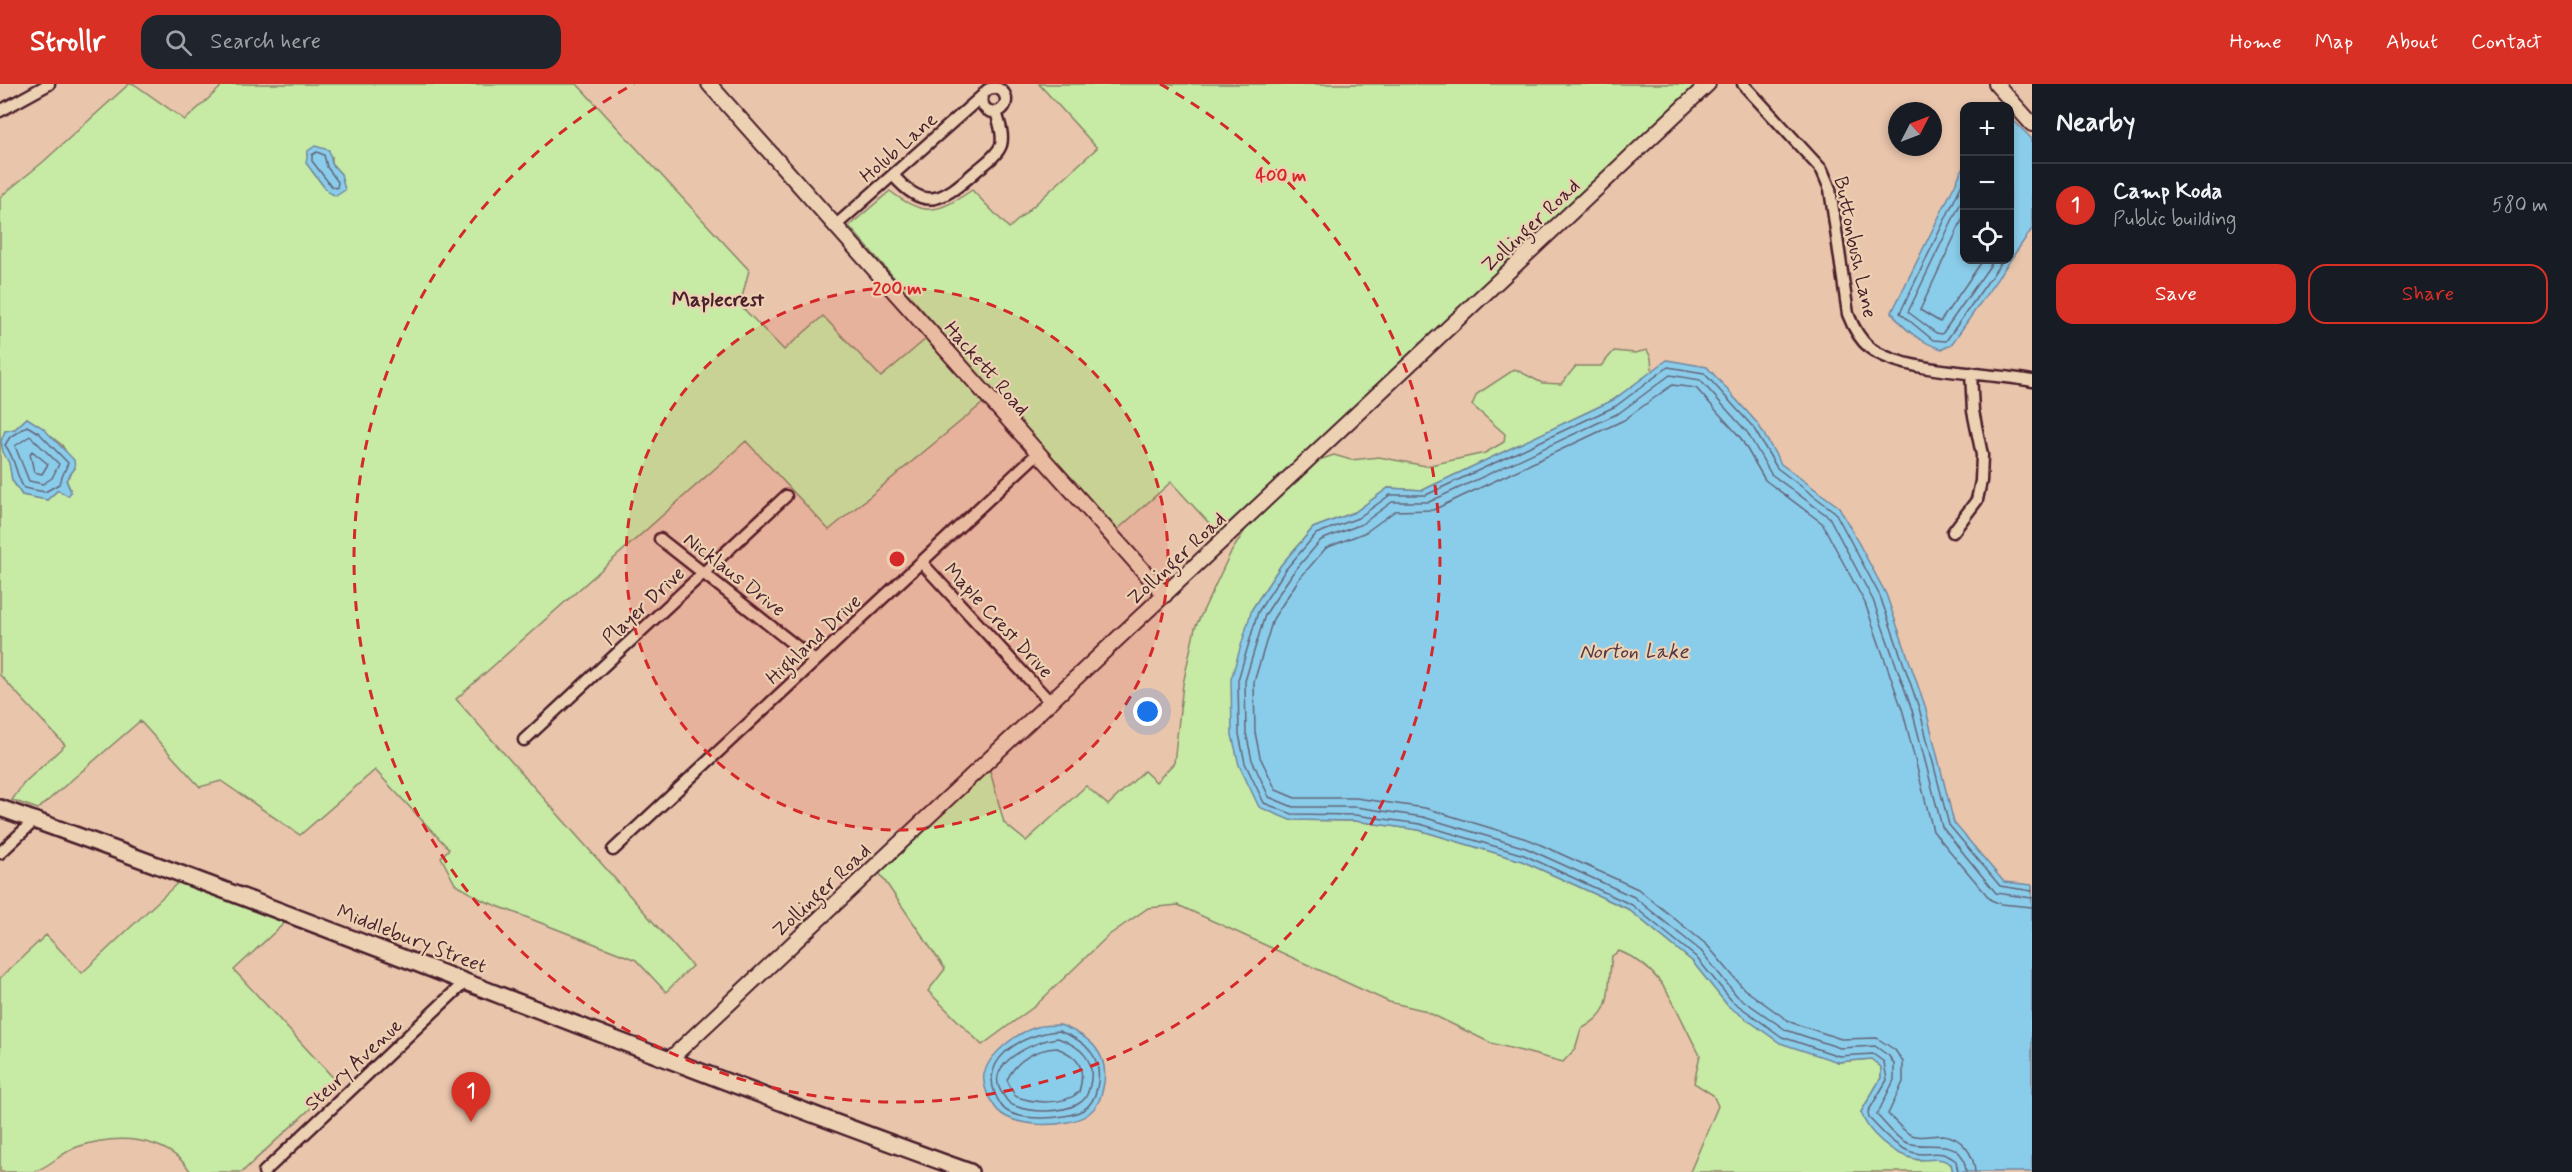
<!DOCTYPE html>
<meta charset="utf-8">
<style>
:root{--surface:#171b24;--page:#20242c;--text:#f1f3f6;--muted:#9ea1a6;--line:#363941;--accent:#d93025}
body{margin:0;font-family:Mynerve,sans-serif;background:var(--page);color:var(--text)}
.controls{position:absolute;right:18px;top:18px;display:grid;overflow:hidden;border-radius:12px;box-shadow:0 3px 9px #0003}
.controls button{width:54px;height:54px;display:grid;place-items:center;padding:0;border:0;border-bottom:2px solid var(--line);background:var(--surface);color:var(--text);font:30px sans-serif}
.compass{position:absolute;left:1888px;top:18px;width:54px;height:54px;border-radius:50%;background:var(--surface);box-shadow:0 3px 9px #0003;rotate:48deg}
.you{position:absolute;left:1148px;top:628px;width:21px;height:21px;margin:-15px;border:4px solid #fff;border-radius:50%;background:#1a73e8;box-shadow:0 0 0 9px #1a73e833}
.badge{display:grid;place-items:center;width:39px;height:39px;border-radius:50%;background:var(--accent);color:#fff;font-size:20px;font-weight:700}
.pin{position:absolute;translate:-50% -50px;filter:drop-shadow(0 2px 3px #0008)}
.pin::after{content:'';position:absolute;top:32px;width:21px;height:18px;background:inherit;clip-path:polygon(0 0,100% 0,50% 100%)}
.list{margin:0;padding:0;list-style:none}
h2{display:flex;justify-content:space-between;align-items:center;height:78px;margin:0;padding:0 24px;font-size:26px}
h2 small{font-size:20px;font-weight:400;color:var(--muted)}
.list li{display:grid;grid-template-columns:39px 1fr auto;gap:18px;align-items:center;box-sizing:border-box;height:84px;padding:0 24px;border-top:2px solid var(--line)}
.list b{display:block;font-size:22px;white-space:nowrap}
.list p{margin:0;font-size:20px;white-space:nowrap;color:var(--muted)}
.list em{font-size:20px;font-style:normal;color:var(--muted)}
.actions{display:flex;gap:12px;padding:18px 24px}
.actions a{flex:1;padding:14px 0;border:2px solid var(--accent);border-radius:18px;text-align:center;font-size:21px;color:var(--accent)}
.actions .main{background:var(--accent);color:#fff}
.icon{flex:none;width:33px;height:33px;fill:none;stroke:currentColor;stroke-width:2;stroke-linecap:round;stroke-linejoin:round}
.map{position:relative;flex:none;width:2032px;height:1088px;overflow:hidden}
header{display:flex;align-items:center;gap:36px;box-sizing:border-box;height:84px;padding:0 30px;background:var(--accent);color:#fff}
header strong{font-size:28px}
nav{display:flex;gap:33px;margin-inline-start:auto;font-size:21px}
.search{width:420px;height:54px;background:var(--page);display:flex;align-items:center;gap:15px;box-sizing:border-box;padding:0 21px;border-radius:18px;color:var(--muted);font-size:22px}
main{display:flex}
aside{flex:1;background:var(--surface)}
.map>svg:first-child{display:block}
</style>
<header>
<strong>Strollr</strong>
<div class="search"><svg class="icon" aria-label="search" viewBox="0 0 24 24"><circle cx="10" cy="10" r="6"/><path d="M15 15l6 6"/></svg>Search here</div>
<nav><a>Home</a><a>Map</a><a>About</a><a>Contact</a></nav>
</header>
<main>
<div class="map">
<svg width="2032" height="1088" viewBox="0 0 2032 1088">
<rect width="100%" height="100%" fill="#e9c5ac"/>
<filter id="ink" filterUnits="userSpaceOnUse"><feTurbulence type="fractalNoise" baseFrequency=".0167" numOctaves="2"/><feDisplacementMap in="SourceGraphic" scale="12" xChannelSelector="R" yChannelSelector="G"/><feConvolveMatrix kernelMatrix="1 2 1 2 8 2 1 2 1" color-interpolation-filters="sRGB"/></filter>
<g filter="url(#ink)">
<path fill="#c7eaa4" stroke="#888468" stroke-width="1.5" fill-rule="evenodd" d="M 129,0 L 134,0 L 185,36 L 220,4 L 220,0 L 577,0 L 749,186 L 740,221 L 784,266 L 823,232 L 881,293 L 926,255 L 983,319 L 829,446 L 746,357 L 456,615 L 692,882 L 666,908 L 636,876 L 482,816 L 455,800 L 441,773 L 449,765 L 375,686 L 300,751 L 221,697 L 200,703 L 140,637 L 38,725 L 12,716 L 24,699 L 65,661 L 0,591 L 0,113 L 43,78 ZM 332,73 L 332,80 L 341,90 L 328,108 L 312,87 ZM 27,334 L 62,361 L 75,384 L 66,395 L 70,405 L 68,411 L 58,406 L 47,416 L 22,411 L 12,396 L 5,347 L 15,345 Z
M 1039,0 L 1708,0 L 1221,452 L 1171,398 L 1116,447 L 849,142 L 890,107 C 924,134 938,129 972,106 L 1009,144 L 1097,64 Z
M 1647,266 L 1651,274 L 1652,288 L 1613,316 L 1423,406 L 1388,404 L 1355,428 L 1313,444 L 1281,481 L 1252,525 L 1290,736 L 1355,737 L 1419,746 L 1522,777 L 1628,825 L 1692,877 L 1728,922 L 1838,978 L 1872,975 L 1881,983 L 1881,994 L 1861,1028 L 1917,1076 L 1941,1074 L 1951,1080 L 1953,1088 L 1690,1088 L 1718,1022 L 1713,1011 L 1694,999 L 1700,971 C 1676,930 1668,886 1619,867 L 1612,872 C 1606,907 1616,927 1581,945 L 1575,965 L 1563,978 L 1491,959 L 1423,926 L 1389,918 L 1178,821 L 1148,824 L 1109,851 L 1035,922 L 982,961 L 928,907 L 945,885 L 878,787 L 989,683 L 1004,739 L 1026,757 L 1086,702 L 1108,721 L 1144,687 L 1156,698 L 1174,679 L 1183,600 L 1195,544 L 1230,470 L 1247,443 L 1316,377 L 1334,371 L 1351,376 L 1379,373 L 1426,382 L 1485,369 L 1504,358 L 1505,350 L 1472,321 L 1477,310 L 1515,285 L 1542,299 L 1561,300 L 1576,282 L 1601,282 L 1614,267 L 1635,269 Z
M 186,791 L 293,831 L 234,886 L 338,999 L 242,1088 L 191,1088 C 166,1051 116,1050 77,1063 C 62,1068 48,1084 33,1088 C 23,1088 10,1088 0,1088 L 0,894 L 46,851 L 82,889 Z"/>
<path fill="#8acdeb" stroke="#70879e" stroke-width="1.5" d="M 2010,33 L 2032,55 L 2032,145 L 1951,261 L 1942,265 C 1924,260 1902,245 1892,228 L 1964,82 L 1964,176 L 2010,176 Z
M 315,62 L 329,66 L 332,80 L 341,90 L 345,106 L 336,112 L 328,108 L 306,79 L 308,67 Z
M 1667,276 L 1707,283 L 1758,340 L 1781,380 L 1839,423 L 1886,510 L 1925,622 L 1954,739 L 2004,798 L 2032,801 L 2032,1088 L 1953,1088 L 1951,1080 C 1938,1071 1930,1078 1915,1075 C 1894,1071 1867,1049 1861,1028 L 1881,994 L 1881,983 L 1871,975 L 1838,978 L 1780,959 L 1728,922 L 1692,877 L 1628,825 L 1522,777 L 1419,746 L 1355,737 L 1290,736 L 1259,723 L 1239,681 L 1232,651 L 1231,595 L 1252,525 L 1281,481 L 1313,444 L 1355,428 L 1388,404 L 1423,406 L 1613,316 Z
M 27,334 L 43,344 L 74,376 L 75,384 L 66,396 L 71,408 L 68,412 L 58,406 L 47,416 L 22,411 L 12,396 L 9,379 L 3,368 L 1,357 L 5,347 L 15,345 Z
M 1060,941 C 1089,952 1111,969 1103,1004 C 1100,1016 1098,1022 1088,1030 C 1068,1045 1009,1045 995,1023 C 988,1013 982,1002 984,990 C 989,969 1018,948 1037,943 C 1044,941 1053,941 1060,941 Z"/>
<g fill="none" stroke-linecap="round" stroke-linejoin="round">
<path stroke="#646578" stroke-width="1.5" d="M 317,68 L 324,71 L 327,83 L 338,98 L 337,104 L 332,103 L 312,77 L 312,71 Z
M 1964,96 L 1900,229 L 1933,256 L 1946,257 L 2003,176
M 1964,112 L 1908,228 L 1936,249 L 1942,250 L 1994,176
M 1964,132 L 1920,226 L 1940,238 L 1983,176
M 27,342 L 39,349 L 68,379 L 59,400 L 45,408 L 24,404 C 15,390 16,375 5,361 L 10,353 Z
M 30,352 L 59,380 L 52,394 L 43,400 L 29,397 L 15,362 Z
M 32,367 L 48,380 L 42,390 L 34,388 L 30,370 Z
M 1059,947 C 1086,957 1104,973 1097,1004 C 1095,1013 1092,1021 1083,1026 C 1066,1036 1012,1039 1001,1021 C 972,978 1020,950 1059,947 Z
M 1058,954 C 1081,963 1096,975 1090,1001 C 1088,1009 1086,1016 1078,1020 C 1060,1029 1033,1029 1015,1022 C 1008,1020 1006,1015 1002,1009 C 982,980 1036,956 1058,954 Z
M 1057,964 C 1080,973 1086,984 1079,1008 C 1064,1022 1032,1019 1015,1012 L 1007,996 C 1016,976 1036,965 1057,964 Z
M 1958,1088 L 1956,1077 C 1938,1063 1932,1073 1915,1069 C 1895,1064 1883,1048 1869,1034 L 1868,1028 L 1887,996 L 1884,978 L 1873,970 L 1839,972 L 1782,953 L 1732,917 L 1696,873 L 1632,821 L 1524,771 L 1420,740 L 1355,731 L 1292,730 L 1264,719 L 1245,679 L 1239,650 L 1238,596 L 1258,528 L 1286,485 L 1316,450 L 1358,434 L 1390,411 L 1426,411 L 1616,322 L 1668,283 L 1704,289 L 1753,343 L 1777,384 L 1835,428 L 1880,512 L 1919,624 L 1949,741 L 2000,802 L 2032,807
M 1966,1088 C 1963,1048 1927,1068 1905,1058 C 1895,1053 1885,1039 1877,1031 L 1894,996 L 1894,980 L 1889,972 L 1875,962 L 1840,964 L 1786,946 L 1737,912 L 1701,867 L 1634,813 L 1526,764 L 1423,733 L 1356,723 L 1293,723 L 1269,713 L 1252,676 L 1246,649 L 1245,597 L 1265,531 L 1292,490 L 1321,456 L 1362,440 L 1392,418 L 1429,418 L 1619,329 L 1670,291 L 1700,296 L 1747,348 L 1771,390 L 1829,433 L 1873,516 L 1912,626 L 1942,743 L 1996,809 L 2032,814
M 1975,1088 C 1974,1070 1962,1053 1943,1051 C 1931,1051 1920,1055 1909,1050 C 1902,1045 1894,1036 1888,1030 L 1903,998 L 1903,978 L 1895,966 L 1877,954 L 1841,955 L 1790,938 L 1744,905 L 1707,861 L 1638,805 L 1530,756 L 1425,724 L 1356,714 L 1295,714 L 1276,706 L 1260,673 L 1255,648 L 1254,598 L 1273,535 L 1299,495 L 1326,464 L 1366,448 L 1395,427 L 1433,426 L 1624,336 L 1672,301 L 1696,304 L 1740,353 L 1765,396 L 1822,439 L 1865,519 L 1903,628 L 1933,747 L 1991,816 L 2001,820 L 2032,823"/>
<defs>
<path id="minor" d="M 1743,0 L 1822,86 L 1830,105 L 1848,230 C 1853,243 1859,255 1870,264 C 1905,290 1988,288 2032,297
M982 16a12 12 0 1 1 24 0a12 12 0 1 1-24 0Z
M 0,27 L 49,0
M 893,91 C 925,129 943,116 975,88 C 984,80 997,72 1001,61 C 1004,51 999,38 996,28
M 835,142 L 983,11
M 1953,448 L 1977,416 L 1981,397 L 1982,371 L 1973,327 L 1971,289
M 660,455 L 815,577
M 922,479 L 1050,618
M 524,656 L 786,412
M 613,766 L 1037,370
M 0,769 L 35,736
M 264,1088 L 466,897"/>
<path id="tertiary" d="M 709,0 L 1165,511
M 1996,0 L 2032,40
M 669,976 L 1708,0"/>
<path id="secondary" d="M 0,724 C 326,840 645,971 970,1088"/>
</defs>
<use href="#minor" stroke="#4a1f2b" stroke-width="15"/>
<use href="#tertiary" stroke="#4a1f2b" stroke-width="18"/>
<use href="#secondary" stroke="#4a1f2b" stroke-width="20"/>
<use href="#minor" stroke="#ecd1b3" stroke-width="10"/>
<use href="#tertiary" stroke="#ecd1b3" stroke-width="14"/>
<use href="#secondary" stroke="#ecd1b3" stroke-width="15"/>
</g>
</g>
<circle cx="897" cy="475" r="271" fill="#d62828" fill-opacity=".12"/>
<g fill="none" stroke="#d62828" stroke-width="3" stroke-dasharray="10 8">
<circle cx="897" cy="475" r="271"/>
<path d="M1160 0A543 543 0 1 1 634 0"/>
</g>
<g text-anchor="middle" stroke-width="4.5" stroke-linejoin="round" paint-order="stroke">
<g font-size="20" fill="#4a1f2b" stroke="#ecd1b3">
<text transform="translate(898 63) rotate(-41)" y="7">Holub Lane</text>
<text transform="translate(1530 141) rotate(-43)" y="7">Zollinger Road</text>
<text transform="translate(1856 163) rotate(78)" y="7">Buttonbush Lane</text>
<text transform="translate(987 284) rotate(49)" y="7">Hackett Road</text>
<text transform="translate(1176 474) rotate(-43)" y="7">Zollinger Road</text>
<text transform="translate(735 490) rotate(38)" y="7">Nicklaus Drive</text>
<text transform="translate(643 521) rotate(-43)" y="7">Player Drive</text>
<text transform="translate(999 536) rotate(47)" y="7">Maple Crest Drive</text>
<text transform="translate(813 555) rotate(-43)" y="7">Highland Drive</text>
<text transform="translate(821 806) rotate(-43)" y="7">Zollinger Road</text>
<text transform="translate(412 854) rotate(21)" y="7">Middlebury Street</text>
<text transform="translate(353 980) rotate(-43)" y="7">Steury Avenue</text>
</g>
<g font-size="21" font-weight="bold" fill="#4a1f2b" stroke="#ecd1b3">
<text x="718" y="222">Maplecrest</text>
</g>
<g font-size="21" font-style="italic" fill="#543948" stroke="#ecd1b3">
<text x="1634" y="574">Norton Lake</text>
</g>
</g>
<circle cx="897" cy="475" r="9" fill="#d62828" stroke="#ecd1b3" stroke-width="3"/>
<g font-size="18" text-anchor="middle" font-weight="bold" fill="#d62828" stroke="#ecd1b3" stroke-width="4.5" stroke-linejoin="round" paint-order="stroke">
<text x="1281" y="97">400 m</text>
<text x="897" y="210">200 m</text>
</g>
</svg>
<div class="controls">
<button>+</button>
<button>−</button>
<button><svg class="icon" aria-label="locate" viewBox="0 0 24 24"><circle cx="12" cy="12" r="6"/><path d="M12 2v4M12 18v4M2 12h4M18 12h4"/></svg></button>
</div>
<svg class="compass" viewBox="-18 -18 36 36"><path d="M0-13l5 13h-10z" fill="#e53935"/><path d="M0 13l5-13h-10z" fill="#9ea1a6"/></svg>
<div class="you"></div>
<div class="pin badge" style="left:471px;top:1038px">1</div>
</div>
<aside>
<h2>Nearby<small></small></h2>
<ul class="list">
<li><span class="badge">1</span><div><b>Camp Koda</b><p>Public building</p></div><em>580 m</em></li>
</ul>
<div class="actions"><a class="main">Save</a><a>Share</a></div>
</aside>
</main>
